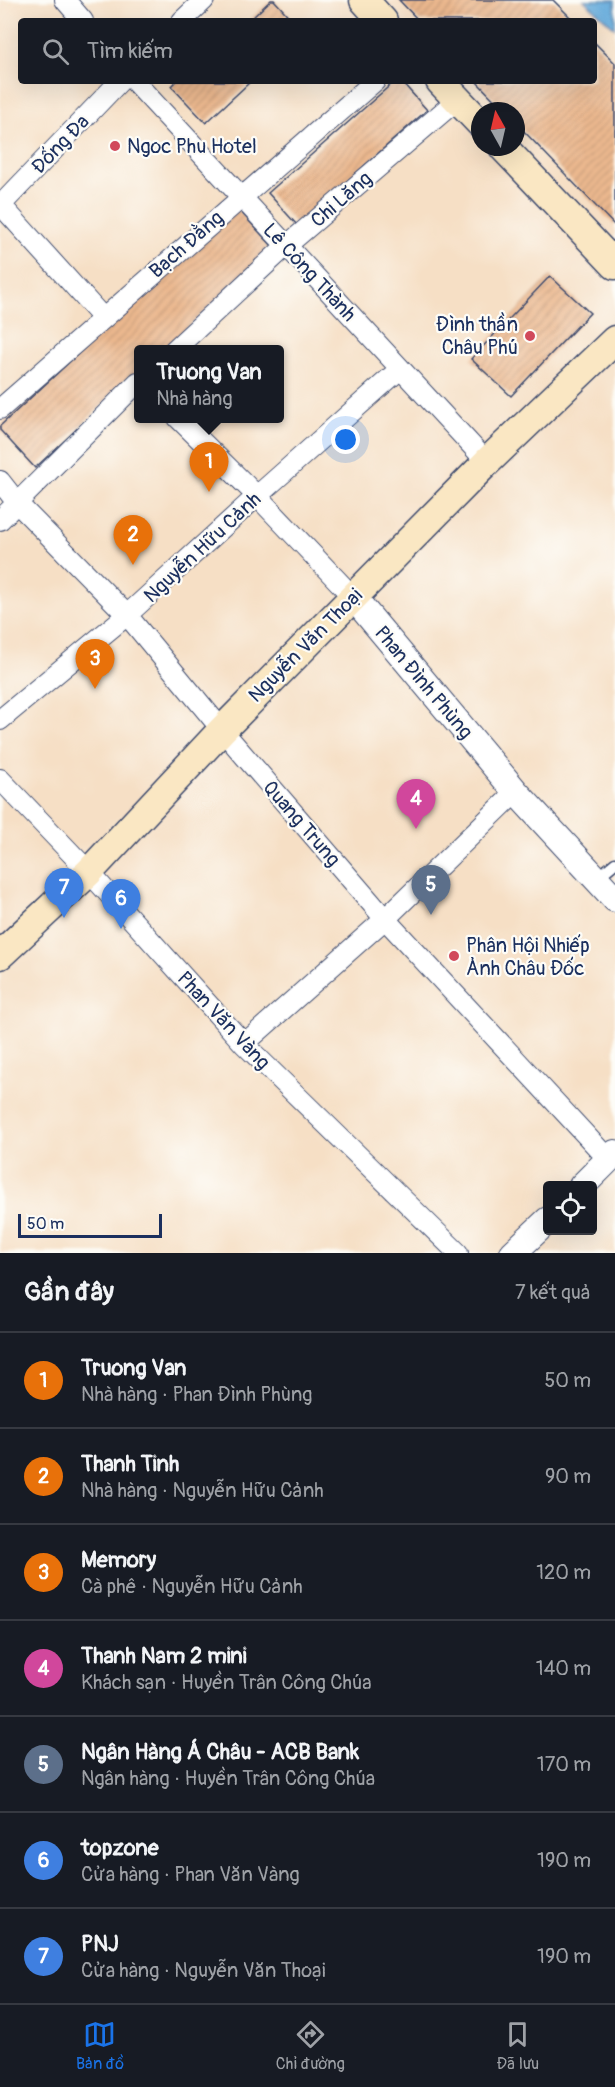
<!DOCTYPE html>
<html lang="vi">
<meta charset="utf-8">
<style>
:root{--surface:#171b24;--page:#242831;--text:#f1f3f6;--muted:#9ea1a6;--line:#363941;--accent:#1a73e8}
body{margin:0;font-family:Pangolin,sans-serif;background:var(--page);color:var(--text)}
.controls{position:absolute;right:18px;bottom:18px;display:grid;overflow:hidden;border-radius:6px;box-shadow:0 6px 24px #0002}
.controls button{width:54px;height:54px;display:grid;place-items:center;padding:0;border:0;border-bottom:2px solid var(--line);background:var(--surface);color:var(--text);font:30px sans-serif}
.compass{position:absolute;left:471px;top:102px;width:54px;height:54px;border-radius:50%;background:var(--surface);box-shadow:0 6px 24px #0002;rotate:352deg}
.scale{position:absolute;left:18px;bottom:15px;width:144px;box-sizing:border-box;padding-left:6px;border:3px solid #1b2f5e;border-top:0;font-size:16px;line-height:21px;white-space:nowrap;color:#1b2f5e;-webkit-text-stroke:4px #fdfcf7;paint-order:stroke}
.you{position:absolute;left:346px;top:440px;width:21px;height:21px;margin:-15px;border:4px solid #fff;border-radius:50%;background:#1a73e8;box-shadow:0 0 0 9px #1a73e833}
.badge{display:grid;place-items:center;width:39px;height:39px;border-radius:50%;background:var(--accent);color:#fff;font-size:20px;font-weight:700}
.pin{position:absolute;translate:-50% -50px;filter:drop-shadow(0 2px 3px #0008)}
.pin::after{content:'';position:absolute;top:32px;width:21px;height:18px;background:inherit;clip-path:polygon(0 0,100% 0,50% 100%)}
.popup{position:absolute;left:134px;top:345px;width:150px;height:78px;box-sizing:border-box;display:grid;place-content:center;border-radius:6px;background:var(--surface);filter:drop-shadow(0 2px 4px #0005);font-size:20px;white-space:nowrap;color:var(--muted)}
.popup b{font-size:22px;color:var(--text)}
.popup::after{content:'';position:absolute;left:50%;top:100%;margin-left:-12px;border:12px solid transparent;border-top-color:var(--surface)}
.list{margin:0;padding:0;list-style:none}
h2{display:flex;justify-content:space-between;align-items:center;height:78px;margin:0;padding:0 24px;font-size:26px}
h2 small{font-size:20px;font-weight:400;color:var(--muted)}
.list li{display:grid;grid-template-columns:39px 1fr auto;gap:18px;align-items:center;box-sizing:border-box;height:96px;padding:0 24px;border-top:2px solid var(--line)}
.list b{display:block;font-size:22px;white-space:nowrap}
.list p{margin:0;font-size:20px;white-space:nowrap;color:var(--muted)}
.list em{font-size:20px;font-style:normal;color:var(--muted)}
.icon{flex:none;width:33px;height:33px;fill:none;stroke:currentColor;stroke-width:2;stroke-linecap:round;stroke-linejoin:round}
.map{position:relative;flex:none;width:615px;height:1253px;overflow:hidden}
.search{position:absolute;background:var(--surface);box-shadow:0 6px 24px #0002;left:18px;right:18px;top:18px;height:66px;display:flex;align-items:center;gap:15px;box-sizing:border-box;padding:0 21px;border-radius:6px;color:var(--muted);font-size:22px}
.sheet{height:750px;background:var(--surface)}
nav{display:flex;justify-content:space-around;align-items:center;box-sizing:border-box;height:84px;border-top:2px solid var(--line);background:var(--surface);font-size:16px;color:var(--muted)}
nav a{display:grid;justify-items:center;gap:3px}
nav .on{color:var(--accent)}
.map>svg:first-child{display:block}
</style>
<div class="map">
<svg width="615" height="1253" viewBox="0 0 615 1253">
<defs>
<pattern id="building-hatch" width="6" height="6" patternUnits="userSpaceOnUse" patternTransform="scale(1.5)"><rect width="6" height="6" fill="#ebb88e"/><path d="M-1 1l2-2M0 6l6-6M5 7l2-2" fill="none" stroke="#c99e7d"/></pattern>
</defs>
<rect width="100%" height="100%" fill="#fdfcf7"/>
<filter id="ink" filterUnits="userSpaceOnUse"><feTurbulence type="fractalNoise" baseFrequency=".0167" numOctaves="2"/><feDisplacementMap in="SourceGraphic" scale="12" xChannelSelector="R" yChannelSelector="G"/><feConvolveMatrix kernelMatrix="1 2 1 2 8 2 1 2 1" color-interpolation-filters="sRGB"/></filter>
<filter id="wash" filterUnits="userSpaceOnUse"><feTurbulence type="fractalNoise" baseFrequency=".008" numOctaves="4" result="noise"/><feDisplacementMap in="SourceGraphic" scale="24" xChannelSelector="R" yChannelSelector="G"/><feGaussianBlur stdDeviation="1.35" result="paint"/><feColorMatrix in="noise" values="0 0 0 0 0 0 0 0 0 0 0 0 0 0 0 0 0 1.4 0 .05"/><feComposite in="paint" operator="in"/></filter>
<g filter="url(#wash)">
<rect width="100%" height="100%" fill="#f6dfc5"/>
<path fill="#66acdc" stroke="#406e9d" stroke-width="1.5" d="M 584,0 L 615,0 L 615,28 Z"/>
<g id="blocks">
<path fill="url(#building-hatch)" d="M 271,0 L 274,0 L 293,21 L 249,21 Z
M 399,0 L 553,0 L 574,21 L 419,21 Z
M 594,42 L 615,63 L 615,226 L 516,123 L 516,111 L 505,111 L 476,81 L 594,81 Z
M 176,81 L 249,81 L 250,82 L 206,123 L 171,86 Z
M 395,81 L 401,81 L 427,110 L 297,225 L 268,193 Z
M 237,208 L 274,248 L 163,350 L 138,350 L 138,372 L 35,468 L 0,430 L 0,426 Z
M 550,276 L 590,313 L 511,396 L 471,359 Z"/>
</g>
</g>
<g filter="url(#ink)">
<use href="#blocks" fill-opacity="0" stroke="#3c496d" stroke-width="1.5"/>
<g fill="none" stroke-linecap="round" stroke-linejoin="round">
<defs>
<path id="service" d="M 597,878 L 615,863"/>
<path id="minor" d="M 65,0 L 83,21
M 182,21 L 204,0
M 134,81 L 487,462
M 0,204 L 103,318
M 0,206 L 120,81
M 174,350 L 286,246 L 458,99
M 0,409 L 375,81
M 178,418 L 257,496 L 353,597
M 0,481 L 18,504 L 127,615 L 222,730 L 385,919 L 609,1160
M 0,520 L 138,382
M 0,720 L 127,615 L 257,496 L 400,369
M 0,779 L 89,872 L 244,1044 L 458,1253
M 244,1044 L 385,919 L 516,792"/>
<path id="tertiary" d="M 353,597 L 516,792 L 615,899
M 582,1186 L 615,1153
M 513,1253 L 548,1220"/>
<path id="secondary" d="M 364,0 L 383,21
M 440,81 L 480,123
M 503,147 L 615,265
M 0,955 L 89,872 L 222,730 L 487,462 L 615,340"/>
</defs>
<use href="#service" stroke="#3c496d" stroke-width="13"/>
<use href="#minor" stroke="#3c496d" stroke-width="22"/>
<use href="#tertiary" stroke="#3c496d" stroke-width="28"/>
<use href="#secondary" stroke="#3c496d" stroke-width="31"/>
<use href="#service" stroke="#fff" stroke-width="10"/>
<use href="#minor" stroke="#fff" stroke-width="20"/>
<use href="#tertiary" stroke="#fff" stroke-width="26"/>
<use href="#secondary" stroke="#fae7c3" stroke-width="28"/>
</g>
</g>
<g fill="#d1495b" stroke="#fdfcf7" stroke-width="2">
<circle cx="115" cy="146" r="6"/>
<circle cx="530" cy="336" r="6"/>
<circle cx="454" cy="956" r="6"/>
</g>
<g text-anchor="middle" stroke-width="4.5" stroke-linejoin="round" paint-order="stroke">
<g font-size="20" fill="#1b2f5e" stroke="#fdfcf7">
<text transform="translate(60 144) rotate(-46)" y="7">Đống Đa</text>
<text transform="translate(341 199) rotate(-41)" y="7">Chi Lăng</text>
<text transform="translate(186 244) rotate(-41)" y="7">Bạch Đằng</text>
<text transform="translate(310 272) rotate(47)" y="7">Lê Công Thành</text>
<text transform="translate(202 547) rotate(-43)" y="7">Nguyễn Hữu Cảnh</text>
<text transform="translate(305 645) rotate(-45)" y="7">Nguyễn Văn Thoại</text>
<text transform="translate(424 682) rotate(50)" y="7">Phan Đình Phùng</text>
<text transform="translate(302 823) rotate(49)" y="7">Quang Trung</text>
<text transform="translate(224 1020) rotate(47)" y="7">Phan Văn Vàng</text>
</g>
<g font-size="20" fill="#1b2f5e" stroke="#fdfcf7" text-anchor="start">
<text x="127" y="153">Ngoc Phu Hotel</text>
<text x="518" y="331" text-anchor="end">Đình thần<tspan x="518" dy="23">Châu Phú</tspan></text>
<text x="466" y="952">Phân Hội Nhiếp<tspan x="466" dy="23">Ảnh Châu Đốc</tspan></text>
</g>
</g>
</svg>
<div class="controls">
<button><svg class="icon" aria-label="locate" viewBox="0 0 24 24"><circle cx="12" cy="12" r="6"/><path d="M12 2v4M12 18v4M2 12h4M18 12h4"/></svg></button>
</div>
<svg class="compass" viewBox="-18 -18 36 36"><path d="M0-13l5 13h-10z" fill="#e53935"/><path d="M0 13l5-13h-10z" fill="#9ea1a6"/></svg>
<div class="scale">50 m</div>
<div class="you"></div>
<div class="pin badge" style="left:209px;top:492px;background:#e8710a">1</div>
<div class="popup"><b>Truong Van</b>Nhà hàng</div>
<div class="pin badge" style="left:133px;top:565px;background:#e8710a">2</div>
<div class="pin badge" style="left:95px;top:689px;background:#e8710a">3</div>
<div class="pin badge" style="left:416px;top:829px;background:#d1479c">4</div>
<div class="pin badge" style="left:431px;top:915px;background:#5c6f8a">5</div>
<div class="pin badge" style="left:121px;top:929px;background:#3f7fe0">6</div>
<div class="pin badge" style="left:64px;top:918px;background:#3f7fe0">7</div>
<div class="search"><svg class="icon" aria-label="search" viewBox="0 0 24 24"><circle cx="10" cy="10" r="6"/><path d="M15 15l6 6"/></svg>Tìm kiếm</div>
</div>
<section class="sheet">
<h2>Gần đây<small>7 kết quả</small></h2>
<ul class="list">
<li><span class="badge" style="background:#e8710a">1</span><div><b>Truong Van</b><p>Nhà hàng · Phan Đình Phùng</p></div><em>50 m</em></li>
<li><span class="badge" style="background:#e8710a">2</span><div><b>Thanh Tinh</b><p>Nhà hàng · Nguyễn Hữu Cảnh</p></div><em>90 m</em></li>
<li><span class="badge" style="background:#e8710a">3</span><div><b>Memory</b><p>Cà phê · Nguyễn Hữu Cảnh</p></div><em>120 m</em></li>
<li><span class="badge" style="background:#d1479c">4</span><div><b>Thanh Nam 2 mini</b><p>Khách sạn · Huyền Trân Công Chúa</p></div><em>140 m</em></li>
<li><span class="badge" style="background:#5c6f8a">5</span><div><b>Ngân Hàng Á Châu - ACB Bank</b><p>Ngân hàng · Huyền Trân Công Chúa</p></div><em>170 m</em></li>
<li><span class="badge" style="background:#3f7fe0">6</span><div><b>topzone</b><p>Cửa hàng · Phan Văn Vàng</p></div><em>190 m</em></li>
<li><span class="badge" style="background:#3f7fe0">7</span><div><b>PNJ</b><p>Cửa hàng · Nguyễn Văn Thoại</p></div><em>190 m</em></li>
</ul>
</section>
<nav>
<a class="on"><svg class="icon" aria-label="map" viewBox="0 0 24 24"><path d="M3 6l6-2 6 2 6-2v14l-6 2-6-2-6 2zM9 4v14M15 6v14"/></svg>Bản đồ</a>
<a><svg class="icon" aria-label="directions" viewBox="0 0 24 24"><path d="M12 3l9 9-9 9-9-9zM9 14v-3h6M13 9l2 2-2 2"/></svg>Chỉ đường</a>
<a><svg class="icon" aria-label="saved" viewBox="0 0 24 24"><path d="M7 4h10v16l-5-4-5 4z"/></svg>Đã lưu</a>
</nav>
